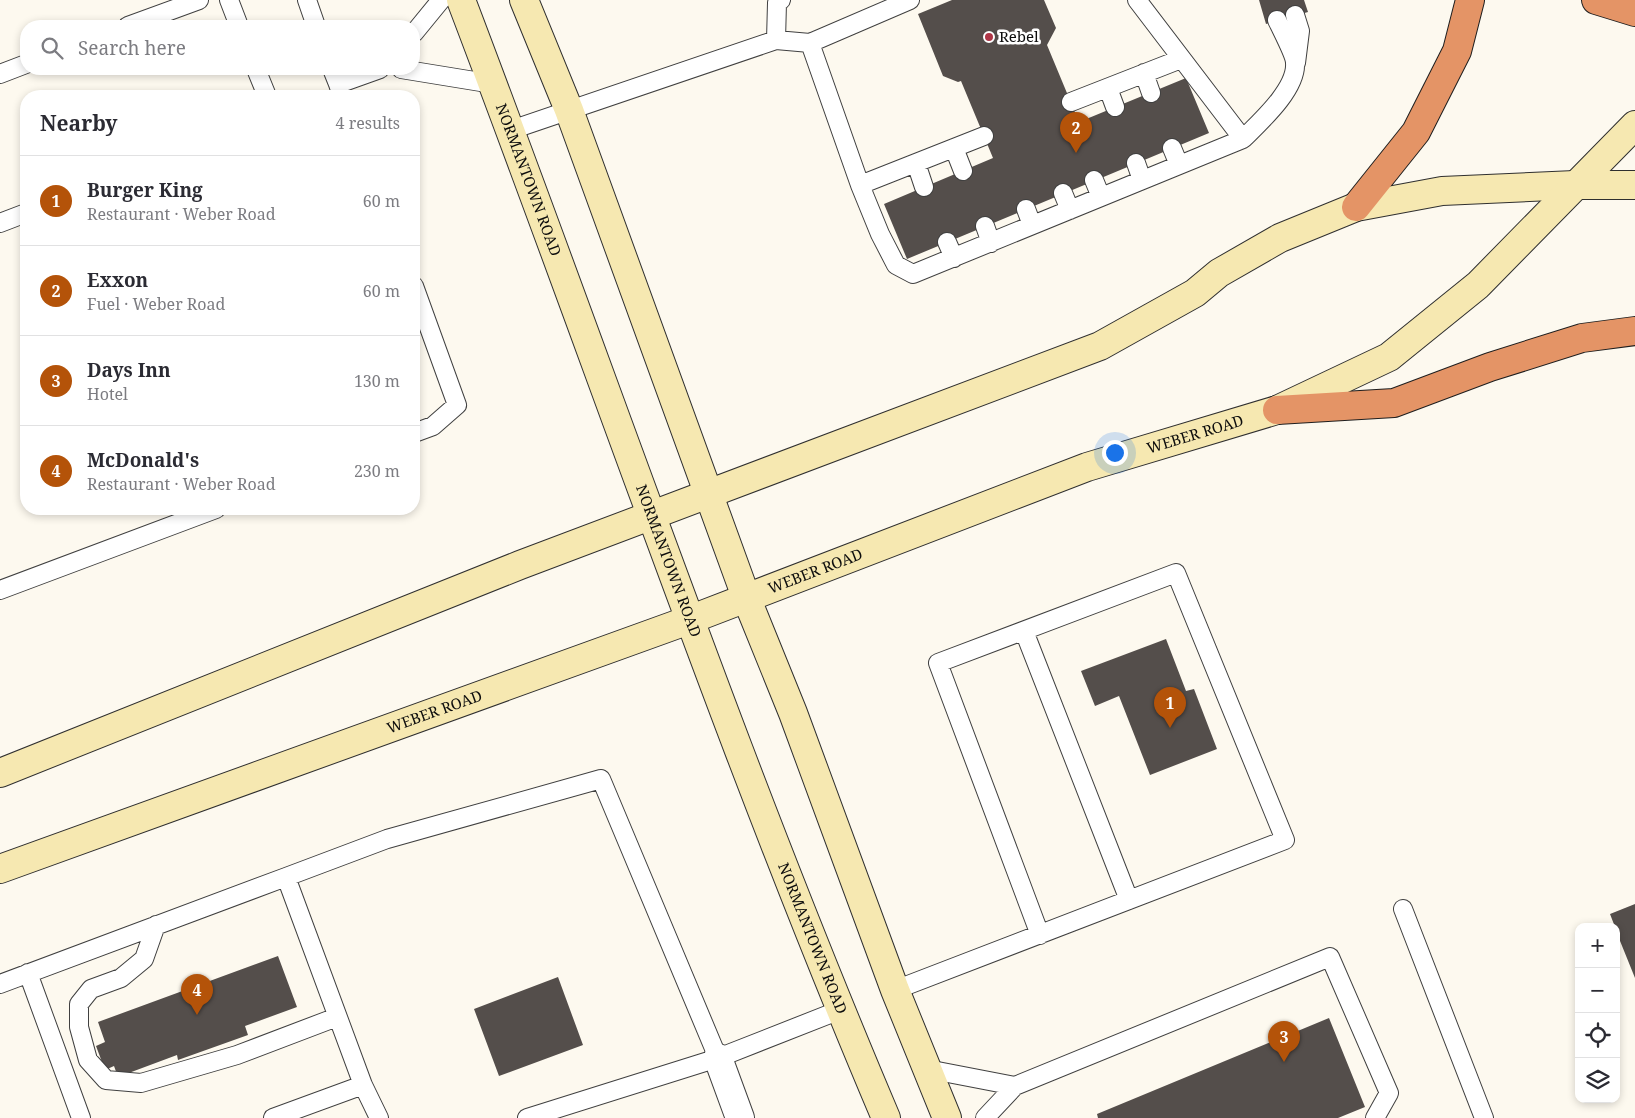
<!DOCTYPE html>
<meta charset="utf-8">
<style>
:root{--surface:#fff;--page:#f2f2f3;--text:#2b2b33;--muted:#7c7c81;--line:#e1e1e2;--accent:#b45309}
body{margin:0;font-family:"Noto Serif",serif;background:var(--page);color:var(--text)}
.controls{position:absolute;right:15px;bottom:15px;display:grid;overflow:hidden;border-radius:10px;box-shadow:0 2px 8px #0003}
.controls button{width:45px;height:45px;display:grid;place-items:center;padding:0;border:0;border-bottom:1px solid var(--line);background:var(--surface);color:var(--text);font:25px sans-serif}
.you{position:absolute;left:1114px;top:452px;width:18px;height:18px;margin:-12px;border:4px solid #fff;border-radius:50%;background:#1a73e8;box-shadow:0 0 0 8px #1a73e833}
.badge{display:grid;place-items:center;width:32px;height:32px;border-radius:50%;background:var(--accent);color:#fff;font-size:16px;font-weight:700}
.pin{position:absolute;translate:-50% -41px;filter:drop-shadow(0 1px 2px #0008)}
.pin::after{content:'';position:absolute;top:26px;width:18px;height:15px;background:inherit;clip-path:polygon(0 0,100% 0,50% 100%)}
.list{margin:0;padding:0;list-style:none}
h2{display:flex;justify-content:space-between;align-items:center;height:65px;margin:0;padding:0 20px;font-size:21px}
h2 small{font-size:16px;font-weight:400;color:var(--muted)}
.list li{display:grid;grid-template-columns:32px 1fr auto;gap:15px;align-items:center;box-sizing:border-box;height:90px;padding:0 20px;border-top:1px solid var(--line)}
.list b{display:block;font-size:19px;white-space:nowrap}
.list p{margin:0;font-size:16px;white-space:nowrap;color:var(--muted)}
.list em{font-size:16px;font-style:normal;color:var(--muted)}
.icon{flex:none;width:28px;height:28px;fill:none;stroke:currentColor;stroke-width:2;stroke-linecap:round;stroke-linejoin:round}
.map{position:relative;flex:none;width:1635px;height:1118px;overflow:hidden}
.search{position:absolute;background:var(--surface);box-shadow:0 2px 8px #0003;left:20px;top:20px;width:400px;height:55px;display:flex;align-items:center;gap:12px;box-sizing:border-box;padding:0 18px;border-radius:20px;color:var(--muted);font-size:19px}
.panel{position:absolute;background:var(--surface);box-shadow:0 2px 8px #0003;left:20px;top:90px;width:400px;height:425px;border-radius:20px}
.map>svg:first-child{display:block}
</style>
<div class="map">
<svg width="1635" height="1118" viewBox="0 0 1635 1118">
<rect width="100%" height="100%" fill="#fdf9ef"/>
<path fill="#544e4b" d="M 952,0 L 1044,0 L 1056,28 L 1047,45 L 1079,122 L 1186,78 L 1209,133 L 907,259 L 884,204 L 993,158 L 961,81 L 958,82 L 943,76 L 918,14 Z
M 1259,0 L 1304,0 L 1308,12 L 1266,24 Z
M 1166,639 L 1186,691 L 1194,689 L 1217,749 L 1150,775 L 1119,696 L 1095,706 L 1081,671 Z
M 1635,904 L 1635,978 L 1616,931 L 1616,927 L 1615,927 L 1610,914 Z
M 278,956 L 297,1007 L 245,1026 L 248,1035 L 178,1060 L 177,1055 L 118,1077 L 114,1066 L 105,1070 L 96,1046 L 105,1042 L 98,1022 Z
M 558,977 L 583,1045 L 499,1076 L 474,1009 Z
M 1329,1018 L 1365,1107 L 1338,1118 L 1098,1118 L 1097,1114 Z"/>
<g fill="none" stroke-linecap="round" stroke-linejoin="round">
<defs>
<path id="lane" d="M 229,0 L 239,26
M 307,0 L 316,26
M 1295,15 L 1300,31 L 1296,63
M 128,26 L 199,0
M 414,33 L 441,0
M 776,40 L 777,3 L 781,0
M 810,43 L 910,0
M 256,69 L 267,96
M 332,69 L 338,84
M 401,69 L 493,84
M 1144,73 L 1151,93
M 0,74 L 26,64
M 1108,88 L 1115,107
M 342,96 L 338,84 L 380,69
M 1071,102 L 1181,59
M 511,130 L 776,40 L 810,43 L 860,185 L 880,234 L 896,265 L 913,274 L 1243,139 L 1137,0
M 1243,139 C 1260,122 1297,89 1295,63 C 1295,55 1281,29 1277,20
M 954,148 L 963,171
M 1172,148 L 1179,165
M 916,163 L 924,187
M 1136,163 L 1142,180
M 1094,180 L 1101,197
M 860,185 L 984,136
M 1063,193 L 1070,210
M 1026,209 L 1032,225
M 0,223 L 26,213
M 985,226 L 991,243
M 947,242 L 954,258
M 414,286 L 457,405 L 433,426 L 414,433
M 0,590 L 216,509
M 1024,631 L 1129,900
M 286,877 L 387,839 L 601,779 L 718,1058
M 1403,909 L 1484,1118
M 156,925 L 144,959 L 121,978 L 91,989 L 79,1004 L 79,1027 L 88,1060 L 106,1080 L 141,1083 L 237,1055 L 337,1017
M 28,973 L 81,1118
M 0,984 L 286,877 L 363,1085 L 379,1118
M 895,990 L 1285,840 L 1176,573 L 938,663 L 1040,935
M 927,1069 L 1015,1086 L 985,1118
M 1015,1086 L 1330,957 L 1389,1093 L 1375,1118
M 273,1118 L 363,1085
M 527,1118 L 718,1058 L 840,1010"/>
<path id="street" d="M 718,1058 L 740,1118"/>
<g id="secondary">
<path id="s1" d="M 461,0 C 603,373 730,751 886,1118"/>
<path d="M 524,0 L 569,110 L 746,597 L 793,713 L 895,990 L 947,1118"/>
<path d="M 0,773 L 520,565 L 1100,346 L 1195,293 L 1219,273 L 1280,238 L 1356,207 L 1442,191 L 1575,185 L 1635,185"/>
<path id="s2" d="M 0,869 L 689,620 L 1087,467 L 1277,410 L 1389,357 L 1478,285 L 1635,125"/>
</g>
<path id="highway" d="M 1596,0 L 1635,12
M 1356,207 L 1416,132 L 1457,51 L 1470,0
M 1277,410 L 1394,403 L 1490,367 L 1582,338 L 1635,331"/>
</defs>
<use href="#lane" stroke="#404040" stroke-width="20"/>
<use href="#street" stroke="#404040" stroke-width="30"/>
<use href="#secondary" stroke="#2f2f2f" stroke-width="30"/>
<use href="#highway" stroke="#1e1e1e" stroke-width="30"/>
<use href="#lane" stroke="#fff" stroke-width="18"/>
<use href="#street" stroke="#fff" stroke-width="28"/>
<use href="#secondary" stroke="#f6e8b1" stroke-width="28"/>
<use href="#highway" stroke="#e49466" stroke-width="28"/>
</g>
<circle fill="#ae3546" stroke="#fff" stroke-width="2" cx="989" cy="37" r="5"/>
<g text-anchor="middle" stroke-width="5" stroke-linejoin="round" paint-order="stroke">
<g font-size="15" fill="#0d0d0d" stroke="#fff" text-anchor="start">
<text x="999" y="42">Rebel</text>
</g>
<g font-size="15" fill="#0d0d0d" stroke="#fff">
<text dy="5" stroke="none"><textPath href="#s1" startOffset="192">NORMANTOWN ROAD</textPath></text>
<text dy="5" stroke="none"><textPath href="#s2" startOffset="1272">WEBER ROAD</textPath></text>
<text dy="5" stroke="none"><textPath href="#s1" startOffset="598">NORMANTOWN ROAD</textPath></text>
<text dy="5" stroke="none"><textPath href="#s2" startOffset="868">WEBER ROAD</textPath></text>
<text dy="5" stroke="none"><textPath href="#s2" startOffset="462">WEBER ROAD</textPath></text>
<text dy="5" stroke="none"><textPath href="#s1" startOffset="1002">NORMANTOWN ROAD</textPath></text>
</g>
</g>
</svg>
<div class="controls">
<button>+</button>
<button>−</button>
<button><svg class="icon" aria-label="locate" viewBox="0 0 24 24"><circle cx="12" cy="12" r="6"/><path d="M12 2v4M12 18v4M2 12h4M18 12h4"/></svg></button>
<button><svg class="icon" aria-label="layers" viewBox="0 0 24 24"><path d="M12 4l9 5-9 5-9-5zM3 14l9 5 9-5"/></svg></button>
</div>
<div class="you"></div>
<div class="pin badge" style="left:1170px;top:728px">1</div>
<div class="pin badge" style="left:1076px;top:153px">2</div>
<div class="pin badge" style="left:1284px;top:1062px">3</div>
<div class="pin badge" style="left:197px;top:1015px">4</div>
<div class="search"><svg class="icon" aria-label="search" viewBox="0 0 24 24"><circle cx="10" cy="10" r="6"/><path d="M15 15l6 6"/></svg>Search here</div>
<section class="panel">
<h2>Nearby<small>4 results</small></h2>
<ul class="list">
<li><span class="badge">1</span><div><b>Burger King</b><p>Restaurant · Weber Road</p></div><em>60 m</em></li>
<li><span class="badge">2</span><div><b>Exxon</b><p>Fuel · Weber Road</p></div><em>60 m</em></li>
<li><span class="badge">3</span><div><b>Days Inn</b><p>Hotel</p></div><em>130 m</em></li>
<li><span class="badge">4</span><div><b>McDonald's</b><p>Restaurant · Weber Road</p></div><em>230 m</em></li>
</ul>
</section>
</div>
